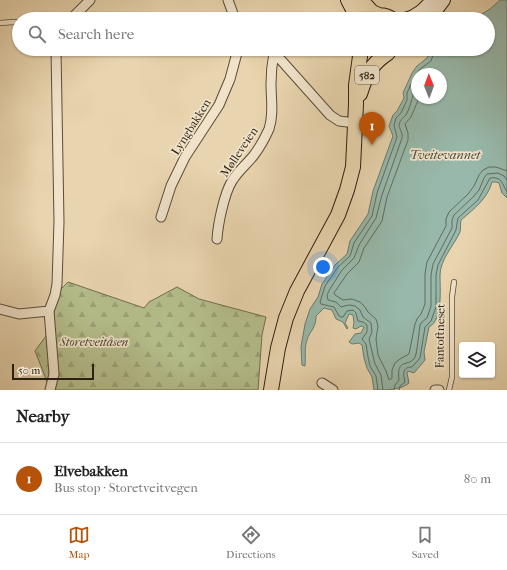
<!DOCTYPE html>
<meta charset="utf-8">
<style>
:root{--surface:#fff;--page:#f2f2f2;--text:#222;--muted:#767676;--line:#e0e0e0;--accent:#b45309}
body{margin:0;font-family:"IM FELL French Canon",serif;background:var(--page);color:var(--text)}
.controls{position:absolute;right:12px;bottom:12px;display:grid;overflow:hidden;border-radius:4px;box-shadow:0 1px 3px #0004}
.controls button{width:36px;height:36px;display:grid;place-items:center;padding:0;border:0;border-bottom:1px solid var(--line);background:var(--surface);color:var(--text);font:20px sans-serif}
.compass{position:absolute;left:411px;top:68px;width:36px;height:36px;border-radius:50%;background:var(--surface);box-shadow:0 1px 3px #0004;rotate:359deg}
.scale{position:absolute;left:12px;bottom:10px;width:82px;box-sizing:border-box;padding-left:4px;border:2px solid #2b2012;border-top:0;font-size:11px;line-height:14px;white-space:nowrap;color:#2b2012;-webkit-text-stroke:3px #f0e3ca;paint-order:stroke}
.you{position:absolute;left:323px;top:267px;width:14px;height:14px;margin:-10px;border:3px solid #fff;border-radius:50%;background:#1a73e8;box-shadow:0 0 0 6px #1a73e833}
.badge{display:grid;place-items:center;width:26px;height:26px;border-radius:50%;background:var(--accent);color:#fff;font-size:13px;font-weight:700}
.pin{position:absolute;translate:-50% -33px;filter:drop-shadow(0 1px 2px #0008)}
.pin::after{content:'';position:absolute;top:21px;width:14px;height:12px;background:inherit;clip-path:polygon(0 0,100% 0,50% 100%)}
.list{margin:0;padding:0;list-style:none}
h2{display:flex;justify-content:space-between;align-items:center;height:52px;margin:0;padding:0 16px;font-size:17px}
h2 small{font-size:13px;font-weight:400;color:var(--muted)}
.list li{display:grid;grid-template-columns:26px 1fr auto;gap:12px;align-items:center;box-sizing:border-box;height:72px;padding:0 16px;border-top:1px solid var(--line)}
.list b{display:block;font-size:15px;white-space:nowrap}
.list p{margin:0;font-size:13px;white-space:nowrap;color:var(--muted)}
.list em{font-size:13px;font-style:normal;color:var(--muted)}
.icon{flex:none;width:22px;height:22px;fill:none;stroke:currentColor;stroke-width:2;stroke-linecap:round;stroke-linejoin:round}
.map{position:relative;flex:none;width:507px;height:390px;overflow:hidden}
.search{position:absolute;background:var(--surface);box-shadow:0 1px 3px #0004;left:12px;right:12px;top:12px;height:44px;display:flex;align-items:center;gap:10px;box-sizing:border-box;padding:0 14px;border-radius:22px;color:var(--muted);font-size:15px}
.sheet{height:124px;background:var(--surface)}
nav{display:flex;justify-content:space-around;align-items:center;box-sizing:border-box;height:56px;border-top:1px solid var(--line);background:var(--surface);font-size:11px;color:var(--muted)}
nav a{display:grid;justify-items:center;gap:2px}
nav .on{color:var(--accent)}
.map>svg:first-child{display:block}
</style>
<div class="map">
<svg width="507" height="390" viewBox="0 0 507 390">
<defs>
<pattern id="forest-firs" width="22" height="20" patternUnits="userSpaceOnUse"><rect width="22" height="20" fill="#b4bd8b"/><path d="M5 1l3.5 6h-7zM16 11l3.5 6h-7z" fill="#9ba277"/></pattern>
</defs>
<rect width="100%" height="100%" fill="#e8d4ae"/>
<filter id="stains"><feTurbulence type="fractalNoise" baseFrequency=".005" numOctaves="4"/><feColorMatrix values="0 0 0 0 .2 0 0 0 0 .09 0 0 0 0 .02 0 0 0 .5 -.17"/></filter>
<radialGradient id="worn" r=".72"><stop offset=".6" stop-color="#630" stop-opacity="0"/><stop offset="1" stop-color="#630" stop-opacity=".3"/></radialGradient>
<path fill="url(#forest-firs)" stroke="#706e4e" d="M 68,282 L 144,308 L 149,302 L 177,287 L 199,299 L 266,317 L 262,335 L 258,390 L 55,390 L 56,382 L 48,384 L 35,351 L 46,336 L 57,293 Z"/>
<path fill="#97b8aa" stroke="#6c7b6d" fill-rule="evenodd" d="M 500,0 L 507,0 L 507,198 L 502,193 L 499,183 L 496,182 L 492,182 C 488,198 474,209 461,220 C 460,224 461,228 460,232 C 454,245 440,260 440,275 C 440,288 443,320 429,327 L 424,352 L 425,360 L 414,373 L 408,371 L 407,373 L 409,383 C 401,390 387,390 374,390 L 372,377 L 367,368 L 364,358 L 362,345 L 359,343 L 352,344 L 349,342 L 355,334 L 361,333 L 364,327 L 361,326 L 356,329 L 353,328 L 354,323 L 353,315 L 350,314 L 349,314 L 345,323 L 348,328 L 347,329 L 343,322 L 336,319 L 332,310 L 324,308 L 316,316 C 316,329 310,330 307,340 C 304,348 306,357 305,366 L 302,365 L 301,347 L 305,324 L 310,309 L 318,297 L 322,284 L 335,265 L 347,254 L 350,241 L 368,214 L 373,191 L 393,136 L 389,126 L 393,115 L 397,111 L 404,98 L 403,93 L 412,73 L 417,66 L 427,58 L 431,49 L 488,49 L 488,19 L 474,19 L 490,9 ZM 417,74 L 441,74 L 441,98 L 417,98 Z"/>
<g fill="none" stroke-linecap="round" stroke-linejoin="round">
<path stroke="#616c5e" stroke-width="1" d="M 419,98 L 411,117 L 405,124 L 408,133 L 408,140 L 387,197 L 382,221 L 364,248 L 359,262 L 347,274 L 334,293 L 335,295 L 343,300 L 352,299 L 360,302 L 365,307 L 368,312 L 376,319 L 378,326 L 376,339 L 378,355 L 386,371 L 389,380 L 392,378 L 392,370 L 395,363 L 400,359 L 409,354 L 415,324 L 417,319 L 421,314 L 425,304 L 425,274 L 427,262 L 446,226 L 446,219 L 449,212 L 468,194 L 474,186 L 479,175 L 483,170 L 489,167 L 496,167 L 507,171
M 378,390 L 376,376 L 370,366 L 368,357 L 366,344 L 362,339 L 367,332 L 367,325 L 363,322 L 358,321 L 356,313 L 353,310 L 347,311 L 343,317 L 341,317 L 339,316 L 334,307 L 321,304 L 320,302 L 325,286 L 338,267 L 350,256 L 354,243 L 372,216 L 377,193 L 397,137 L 394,125 L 396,118 L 401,113 L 407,100 L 407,93 L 415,75 L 420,69 L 431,61 L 435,49
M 383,390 L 381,375 L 375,364 L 369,339 L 372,332 L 371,323 L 363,317 L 360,310 L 355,306 L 349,305 L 341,307 L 336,302 L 328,300 L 327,295 L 330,289 L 342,270 L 354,258 L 359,245 L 376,218 L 382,195 L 402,138 C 403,133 400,130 399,126 C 399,121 403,118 406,115 C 412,104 412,94 417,84
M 394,390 L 395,385 L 399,380 C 396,357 409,368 415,357 C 417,354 419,331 420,325 L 422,322 L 427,318 L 431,306 L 431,275 L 433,264 L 452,228 L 452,220 L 454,215 L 473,197 L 479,190 L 484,178 L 487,174 L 498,173 L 504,176 L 507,180
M 399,390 L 400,386 L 405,382 C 403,374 402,367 412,367 L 420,358 L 425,327 L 431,321 L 436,307 L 436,275 L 438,265 L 456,230 L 458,218 L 478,200 L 490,178 C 502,176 502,184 507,192"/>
<defs>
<path id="service" d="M 0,23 L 14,22 L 19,23
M 449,390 L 452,377 L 452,297 L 454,282"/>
<path id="minor" d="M 228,0 L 235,19
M 71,19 L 90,0
M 272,50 L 330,115 L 339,121 L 347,122
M 161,217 L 171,186 L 185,157 L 219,105 L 230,79 L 238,49
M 217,239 C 218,224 224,194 232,181 C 238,171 247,164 254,155 C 260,147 265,138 269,129 C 274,114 271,99 271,84 C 271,73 272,63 274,53
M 0,309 L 19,314 L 49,311
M 322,383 L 333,390
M 50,390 L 54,374 L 49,311 L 55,295 L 57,284 L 59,222 L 56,49
M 435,390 L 439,390"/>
<path id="secondary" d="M 405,19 C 417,16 424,9 432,0
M 430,19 L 444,0"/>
<path id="primary" d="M 348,0 L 358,19
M 361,0 L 372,12 L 379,15
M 369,19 C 377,14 384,14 392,19
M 360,94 C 366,75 370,65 388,53
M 271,390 L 278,348 L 286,318 L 297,291 L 338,215 L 347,190 L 353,167 L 356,104 L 356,85 L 361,49"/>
</defs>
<use href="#service" stroke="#5a4d39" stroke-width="6"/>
<use href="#minor" stroke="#5a4d39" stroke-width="11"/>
<use href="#secondary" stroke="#2b2012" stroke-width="14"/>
<use href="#primary" stroke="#2b2012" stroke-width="16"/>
<use href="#service" stroke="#f0e3ca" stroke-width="4.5"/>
<use href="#minor" stroke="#f0e3ca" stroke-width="9"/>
<use href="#secondary" stroke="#f0e3ca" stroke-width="12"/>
<use href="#primary" stroke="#e8d4ae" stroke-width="14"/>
</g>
<g text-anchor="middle" stroke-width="3.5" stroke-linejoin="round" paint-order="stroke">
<rect fill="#f0e3ca" stroke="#665a49" stroke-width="1" x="355" y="66" width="24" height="18" rx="3"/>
<g font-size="11" font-weight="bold" fill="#2b2012">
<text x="367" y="79">582</text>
</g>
<g font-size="12" fill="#2b2012" stroke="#f0e3ca">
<text transform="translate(191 127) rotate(-58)" y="4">Lyngbakken</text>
<text transform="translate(239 152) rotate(-56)" y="4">Mølleveien</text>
<text transform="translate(440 336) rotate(-89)" y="4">Fantoftneset</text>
</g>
<g font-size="12" font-style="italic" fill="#4d4730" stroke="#f0e3ca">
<text x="94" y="346">Storetveitåsen</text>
</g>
<g font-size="13" font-style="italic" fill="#4b4e40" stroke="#f0e3ca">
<text x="445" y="159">Tveitevannet</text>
</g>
</g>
<rect width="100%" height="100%" filter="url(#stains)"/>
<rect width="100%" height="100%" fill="url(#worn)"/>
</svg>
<div class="controls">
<button><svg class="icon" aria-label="layers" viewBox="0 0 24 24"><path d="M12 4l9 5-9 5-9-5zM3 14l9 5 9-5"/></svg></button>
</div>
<svg class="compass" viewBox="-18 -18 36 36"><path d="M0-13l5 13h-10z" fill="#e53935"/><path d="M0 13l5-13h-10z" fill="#767676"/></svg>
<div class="scale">50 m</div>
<div class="you"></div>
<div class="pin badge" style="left:372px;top:145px">1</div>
<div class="search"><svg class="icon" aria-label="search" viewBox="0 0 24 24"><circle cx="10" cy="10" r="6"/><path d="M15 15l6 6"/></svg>Search here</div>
</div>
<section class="sheet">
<h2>Nearby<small></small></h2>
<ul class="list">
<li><span class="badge">1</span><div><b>Elvebakken</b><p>Bus stop · Storetveitvegen</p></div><em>80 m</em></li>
</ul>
</section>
<nav>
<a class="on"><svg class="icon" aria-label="map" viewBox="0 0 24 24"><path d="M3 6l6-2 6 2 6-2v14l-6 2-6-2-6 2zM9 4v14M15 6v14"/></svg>Map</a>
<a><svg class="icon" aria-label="directions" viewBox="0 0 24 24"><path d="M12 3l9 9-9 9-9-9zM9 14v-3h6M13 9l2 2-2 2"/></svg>Directions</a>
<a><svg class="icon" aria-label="saved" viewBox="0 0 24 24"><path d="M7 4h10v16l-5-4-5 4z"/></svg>Saved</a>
</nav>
